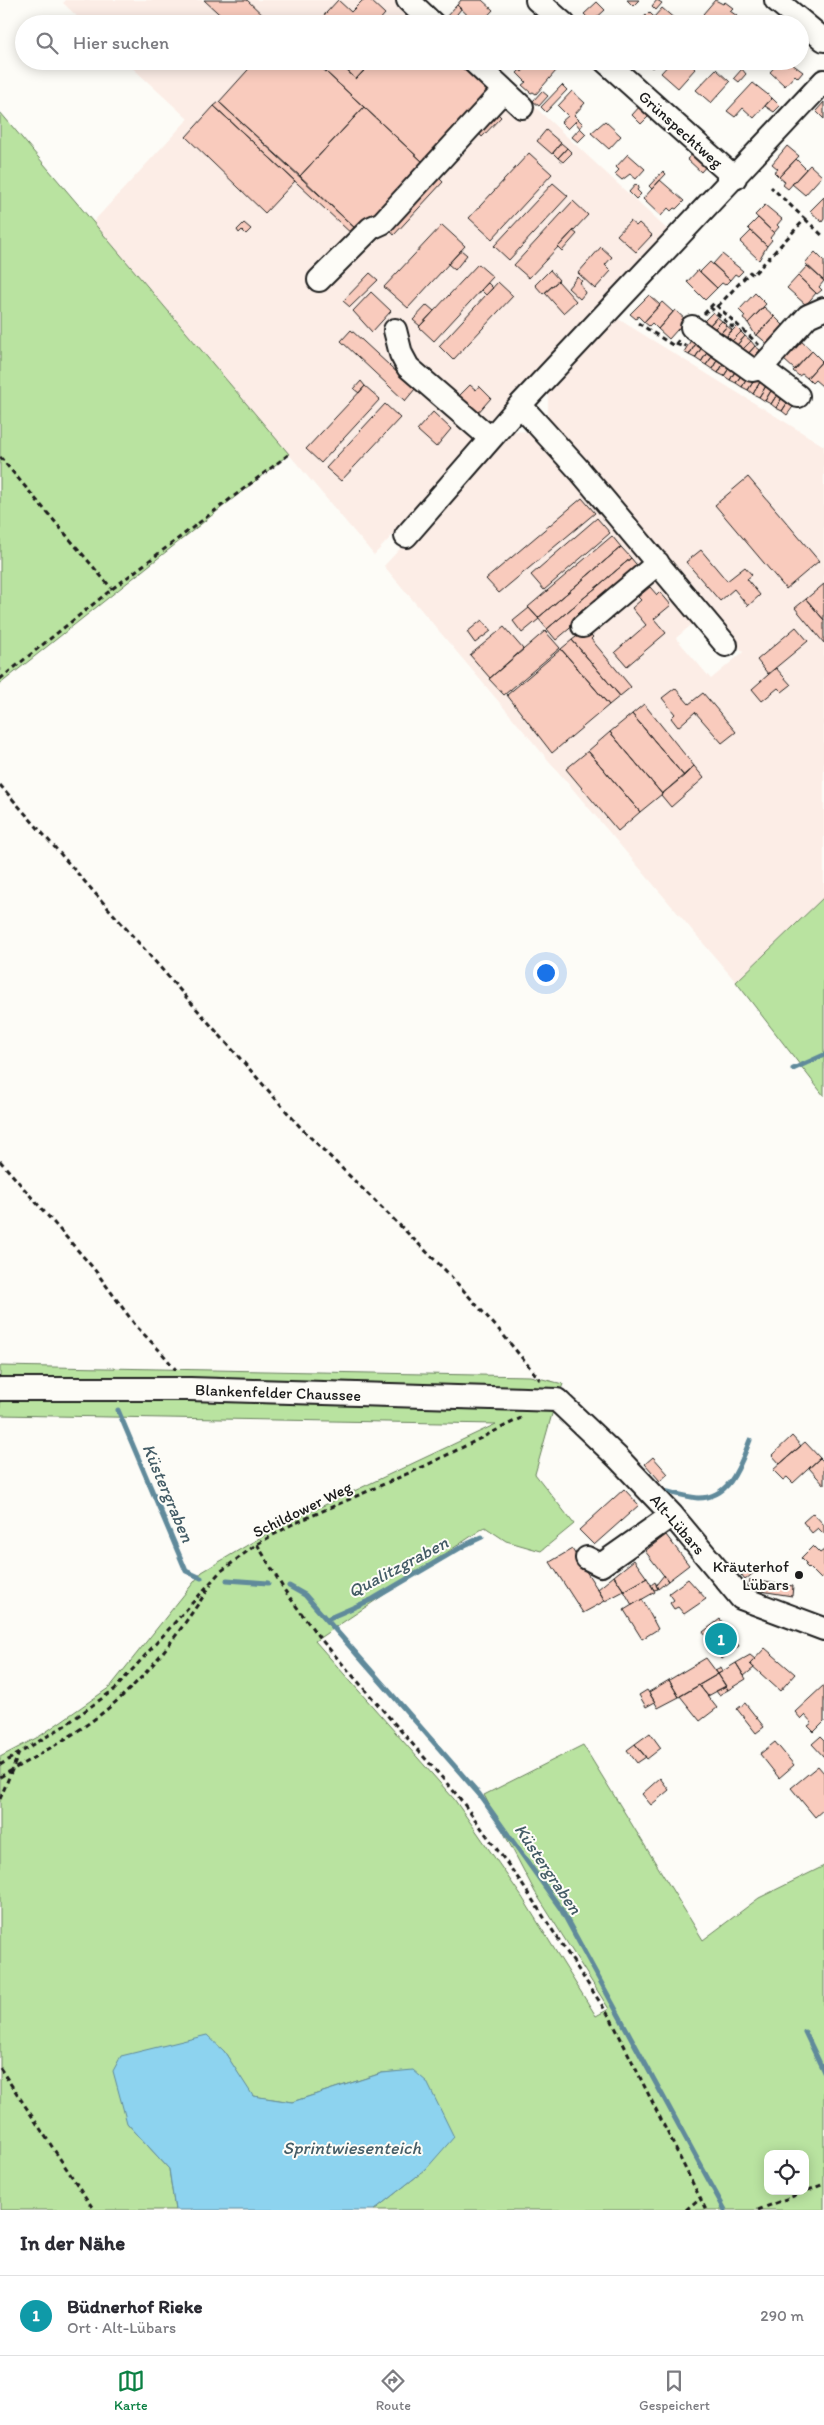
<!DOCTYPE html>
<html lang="de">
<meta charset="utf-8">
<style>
:root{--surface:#fff;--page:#f7f7f7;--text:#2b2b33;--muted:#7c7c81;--line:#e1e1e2;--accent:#0b8043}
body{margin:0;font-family:Itim,sans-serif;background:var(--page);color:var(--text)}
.controls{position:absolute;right:15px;bottom:15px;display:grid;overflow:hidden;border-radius:10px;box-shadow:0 2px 12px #0003}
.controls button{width:45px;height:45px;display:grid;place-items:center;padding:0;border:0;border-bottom:1px solid var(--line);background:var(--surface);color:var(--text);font:25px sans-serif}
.you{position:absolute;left:545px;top:972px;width:18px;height:18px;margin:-12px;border:4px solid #fff;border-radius:50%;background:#1a73e8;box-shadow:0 0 0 8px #1a73e833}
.badge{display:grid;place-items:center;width:32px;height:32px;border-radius:50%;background:var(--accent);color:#fff;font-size:16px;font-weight:700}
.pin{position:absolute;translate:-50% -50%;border:2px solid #fff;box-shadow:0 1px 5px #0006}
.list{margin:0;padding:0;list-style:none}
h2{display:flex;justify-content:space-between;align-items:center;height:65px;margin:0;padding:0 20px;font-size:21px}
h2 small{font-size:16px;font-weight:400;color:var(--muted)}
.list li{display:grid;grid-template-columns:32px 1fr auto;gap:15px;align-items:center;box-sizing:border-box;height:80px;padding:0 20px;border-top:1px solid var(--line)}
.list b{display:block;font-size:19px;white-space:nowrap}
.list p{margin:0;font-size:16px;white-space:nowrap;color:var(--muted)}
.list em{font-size:16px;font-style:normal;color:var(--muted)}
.icon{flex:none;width:28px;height:28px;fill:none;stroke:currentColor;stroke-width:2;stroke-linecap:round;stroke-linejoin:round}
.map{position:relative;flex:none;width:824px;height:2210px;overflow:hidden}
.search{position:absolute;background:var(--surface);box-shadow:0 2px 12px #0003;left:15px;right:15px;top:15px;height:55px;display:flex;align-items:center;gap:12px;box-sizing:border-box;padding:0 18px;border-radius:28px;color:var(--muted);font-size:19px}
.sheet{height:145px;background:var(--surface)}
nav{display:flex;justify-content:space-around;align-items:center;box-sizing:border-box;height:70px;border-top:1px solid var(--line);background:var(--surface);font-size:14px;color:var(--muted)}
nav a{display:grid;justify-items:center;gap:2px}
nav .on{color:var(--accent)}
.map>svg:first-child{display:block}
</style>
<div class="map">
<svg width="824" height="2210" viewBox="0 0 824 2210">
<rect width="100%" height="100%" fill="#fdfcf7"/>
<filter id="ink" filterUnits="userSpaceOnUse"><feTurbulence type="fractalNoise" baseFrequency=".02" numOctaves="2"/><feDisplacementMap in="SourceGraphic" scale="10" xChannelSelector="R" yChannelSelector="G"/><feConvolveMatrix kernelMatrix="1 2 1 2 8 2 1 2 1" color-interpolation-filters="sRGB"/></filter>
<g filter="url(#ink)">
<path fill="#fcede6" d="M 66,0 L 404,0 L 430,24 L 85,24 L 63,3 Z
M 125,61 L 470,61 L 523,96 L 672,234 L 374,555 L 93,222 L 188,119 Z
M 615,317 L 824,446 L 824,897 L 736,982 L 384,566 L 509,431 L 538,432 L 697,620 L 676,638 L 711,679 L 743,652 L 548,421 L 548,389 Z"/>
<path fill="#b9e3a0" stroke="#6a805e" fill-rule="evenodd" d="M 0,112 L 289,454 L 0,684 Z
M 824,897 L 824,1096 L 736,982 Z
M 0,1366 L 530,1376 L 563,1384 L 552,1414 L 535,1474 L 574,1524 L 541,1551 L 506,1541 L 485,1527 L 315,1641 L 454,1799 L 522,1897 L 596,2016 L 609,2009 L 535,1892 L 484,1795 L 583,1745 L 703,1940 L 759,1898 L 824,1866 L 824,2210 L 374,2210 L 426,2169 L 413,2071 L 382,2073 L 292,2102 L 252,2096 L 224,2051 L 127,2123 L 169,2169 L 175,2210 L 0,2210 L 0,1757 L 40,1736 L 110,1687 L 202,1572 L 278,1527 L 496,1424 L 0,1415 ZM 768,2154 L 805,2154 L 805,2191 L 768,2191 Z"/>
<path fill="#8dd3ef" stroke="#608a9b" d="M 207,2035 L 224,2051 L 253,2096 L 292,2102 L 382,2073 L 413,2070 L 427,2082 L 454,2137 L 426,2169 L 374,2210 L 175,2210 L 169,2169 L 127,2123 L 113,2071 L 121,2056 Z"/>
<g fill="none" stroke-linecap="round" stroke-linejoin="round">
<path stroke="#608a9b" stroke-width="5" d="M 793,1069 L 824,1055
M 118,1410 L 186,1571 L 201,1578
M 663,1491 C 674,1493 687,1497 698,1498 C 731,1498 740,1465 750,1440
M 227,1580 L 268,1583
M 289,1586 L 305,1595 L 479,1794 L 561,1909 L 725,2210
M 327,1619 L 373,1599 L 465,1545 L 482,1537
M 805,2032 L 824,2072"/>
</g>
<path fill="#f9cbbd" stroke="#1c1c1c" d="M 204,0 L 247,0 L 268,20 L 265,24 L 230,24 Z
M 338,0 L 351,12 L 363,0 L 370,0 L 385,14 L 376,24 L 349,24 L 344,20 L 341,24 L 316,24 Z
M 461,0 L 482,0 L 493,10 L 480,24 L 477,24 L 457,5 Z
M 627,0 L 639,0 L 633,6 Z
M 657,0 L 662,3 L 656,10 L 652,6 Z
M 715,0 L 723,4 L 725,2 L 733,8 L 730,11 L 737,16 L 730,24 L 707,22 L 709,20 L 703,14 Z
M 597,2 L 605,10 L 592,22 L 584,14 Z
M 457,5 L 461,9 L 450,23 L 445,18 Z
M 662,8 L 676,20 L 673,24 L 647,24 L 642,19 L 649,12 L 654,17 Z
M 412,14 L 423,24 L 403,24 Z
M 256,61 L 314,61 L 364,107 L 300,176 L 219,102 Z
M 336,61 L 356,79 L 367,68 L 364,66 L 368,61 L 463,61 L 492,87 L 423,162 L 326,72 Z
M 337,61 L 368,61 L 364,66 L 366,68 L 356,79 Z
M 525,61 L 532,61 L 526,67 L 522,64 Z
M 532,61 L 547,62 L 556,71 L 536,94 L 533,92 L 531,93 L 522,85 L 526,82 L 517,73 L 520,70 L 522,72 Z
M 650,61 L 659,61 L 652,68 L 648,64 Z
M 672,61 L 687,61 L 695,69 L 678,88 L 661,73 Z
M 780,61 L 788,61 L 803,72 L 798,78 L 795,75 L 785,86 L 770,72 Z
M 716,69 L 730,82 L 711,103 L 696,90 Z
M 742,69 L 746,74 L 739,82 L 734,78 Z
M 753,83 L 772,98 L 754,118 L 743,108 L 735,117 L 727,111 Z
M 562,85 L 567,90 L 546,112 L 541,107 Z
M 542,91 L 548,96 L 539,106 L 533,101 Z
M 572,91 L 585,103 L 574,115 L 578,119 L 568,129 L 561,122 L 568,116 L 558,106 Z
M 772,98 L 780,106 L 774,112 L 765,106 Z
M 219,102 L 358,231 L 354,236 L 214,106 Z
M 824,102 L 824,119 L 816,111 Z
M 641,105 L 651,114 L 641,124 L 632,115 Z
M 214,106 L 295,181 L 265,213 L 186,137 Z
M 364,107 L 423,162 L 358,231 L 300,176 Z
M 496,112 L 501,117 L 482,137 L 477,131 Z
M 578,119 L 583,124 L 580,128 L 575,122 Z
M 605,121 L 621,136 L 609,149 L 591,133 Z
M 580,128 L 586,134 L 578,142 L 572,137 Z
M 546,130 L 561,143 L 552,154 L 537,141 Z
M 561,143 L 567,148 L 558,158 L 553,153 Z
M 787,146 L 799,156 L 779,177 L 774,172 L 778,169 L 772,164 Z
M 567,148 L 572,153 L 563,162 L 558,158 Z
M 695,152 L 708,164 L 701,172 L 687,159 Z
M 529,153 L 552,174 L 492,239 L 469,218 Z
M 628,154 L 645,169 L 636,179 L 630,174 L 622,180 L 615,174 L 619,170 L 616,167 Z
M 796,159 L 806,169 L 788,189 L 783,185 L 785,182 L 779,177 Z
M 810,165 L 822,176 L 805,195 L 792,184 Z
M 663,171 L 666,174 L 652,189 L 649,186 Z
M 436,175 L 443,182 L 394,235 L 387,227 Z
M 660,180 L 684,201 L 676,209 L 674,208 L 671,211 L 668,208 L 661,216 L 643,199 Z
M 553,183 L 568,196 L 509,260 L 494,246 Z
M 636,184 L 639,187 L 637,190 L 641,194 L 636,199 L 629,192 Z
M 824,197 L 824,219 L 822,222 L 810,211 Z
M 573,201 L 588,215 L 529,278 L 514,265 Z
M 765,205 L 782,219 L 777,225 L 779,227 L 774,233 L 755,215 Z
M 758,218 L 774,233 L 770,238 L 772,240 L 767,246 L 748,228 Z
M 630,221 L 636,226 L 639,223 L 652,235 L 636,252 L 617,235 Z
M 244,223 L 251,229 L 246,234 L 242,230 L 239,233 L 237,230 Z
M 442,225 L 465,246 L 408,308 L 384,287 Z
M 573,231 L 577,234 L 562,251 L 558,247 Z
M 751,231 L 767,246 L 759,260 L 740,242 Z
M 601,247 L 612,257 L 605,265 L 611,271 L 595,289 L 578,273 Z
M 461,250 L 467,255 L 455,270 L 448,264 Z
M 815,252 L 824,261 L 824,281 L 805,263 Z
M 722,254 L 743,271 L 738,276 L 735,274 L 730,280 L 713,264 Z
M 710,262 L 730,280 L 725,285 L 722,283 L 717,288 L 700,272 Z
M 478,264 L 493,277 L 434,341 L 419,327 Z
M 807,266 L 824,281 L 819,287 L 822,290 L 817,294 L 798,276 Z
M 550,270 L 559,280 L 543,294 L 535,285 Z
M 698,270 L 717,288 L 705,300 L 687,282 Z
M 370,273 L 378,280 L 350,307 L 343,301 Z
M 798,276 L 816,293 L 806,305 L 787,288 Z
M 577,277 L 582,281 L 580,283 L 585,293 L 580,299 L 568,288 Z
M 558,281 L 576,301 L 563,313 L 545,293 Z
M 498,282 L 513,296 L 453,360 L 439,346 Z
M 488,283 L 493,288 L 486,295 L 481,290 Z
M 371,292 L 391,311 L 372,332 L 353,311 Z
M 755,293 L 766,304 L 748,323 L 743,319 L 745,316 L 739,310 Z
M 649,295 L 660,305 L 644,322 L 638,316 L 636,319 L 630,314 Z
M 662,302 L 673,312 L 658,329 L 652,323 L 649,326 L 644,322 Z
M 427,305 L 434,311 L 420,326 L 413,320 Z
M 764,307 L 774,316 L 756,336 L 748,323 Z
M 675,310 L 686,320 L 669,339 L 658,329 Z
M 713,312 L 717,317 L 709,326 L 704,321 Z
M 774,316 L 785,327 L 769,345 L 757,335 Z
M 717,317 L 722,321 L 713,330 L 709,326 Z
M 722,321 L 727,326 L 719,335 L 713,330 Z
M 727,326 L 732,330 L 723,340 L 719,335 Z
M 736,327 L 741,332 L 732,341 L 727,336 Z
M 351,330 L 415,389 L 405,401 L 341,341 Z
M 741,332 L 745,336 L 737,345 L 732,341 Z
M 745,336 L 751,341 L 742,350 L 737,345 Z
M 691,340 L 696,343 L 689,355 L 684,352 Z
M 751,341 L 755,346 L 747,355 L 742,350 Z
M 801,341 L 812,351 L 795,370 L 783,359 Z
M 696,343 L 702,347 L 695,358 L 689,355 Z
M 755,346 L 760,350 L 752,360 L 747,355 Z
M 702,347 L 708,351 L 701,362 L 695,358 Z
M 708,351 L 714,354 L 706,365 L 701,362 Z
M 812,351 L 822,361 L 807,378 L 802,374 L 799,376 L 793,371 Z
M 714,354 L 719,357 L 712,369 L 706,365 Z
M 719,357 L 725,361 L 718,373 L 712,369 Z
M 824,359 L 824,384 L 822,386 L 815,380 L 812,383 L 807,378 Z
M 725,361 L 731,365 L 724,376 L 718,373 Z
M 731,365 L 737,368 L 730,380 L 724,376 Z
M 737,368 L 743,372 L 736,383 L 730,380 Z
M 743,372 L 749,375 L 742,387 L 736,383 Z
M 749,375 L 755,379 L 748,390 L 742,387 Z
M 755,379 L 760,382 L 753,394 L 748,390 Z
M 361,381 L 365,386 L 359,393 L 354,389 Z
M 760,382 L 766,386 L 759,397 L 753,394 Z
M 470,385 L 476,390 L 479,386 L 491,398 L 476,415 L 457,398 Z
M 365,386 L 380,399 L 321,463 L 306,449 Z
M 766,386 L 772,389 L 765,401 L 759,397 Z
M 772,389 L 778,393 L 771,404 L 765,401 Z
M 778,393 L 783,396 L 776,408 L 771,404 Z
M 783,396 L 789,400 L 782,411 L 776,408 Z
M 789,400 L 795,404 L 787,415 L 782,411 Z
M 385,404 L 400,418 L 341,481 L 326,468 Z
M 433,412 L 451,429 L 436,447 L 417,430 Z
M 748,477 L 819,561 L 786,589 L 715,505 Z
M 582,498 L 595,513 L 499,593 L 486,579 Z
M 597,518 L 610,533 L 544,590 L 531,575 Z
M 612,536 L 621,547 L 538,618 L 528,607 Z
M 621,547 L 631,558 L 547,629 L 538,618 Z
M 701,550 L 727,581 L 745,567 L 752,575 L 747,579 L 760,595 L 748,606 L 734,589 L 720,601 L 686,562 Z
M 631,558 L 640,569 L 556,640 L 547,629 Z
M 824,584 L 824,620 L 806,599 Z
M 650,587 L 657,595 L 660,592 L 671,605 L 654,619 L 666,633 L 627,666 L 615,652 L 646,625 L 632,608 L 641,600 L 638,597 Z
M 806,599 L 824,620 L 824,643 L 795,608 Z
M 529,608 L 539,619 L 522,633 L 513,621 Z
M 482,620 L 491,631 L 475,643 L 467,632 Z
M 504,627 L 523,649 L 490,678 L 470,655 Z
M 796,627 L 808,641 L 768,674 L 757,660 Z
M 545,631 L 560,648 L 504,695 L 489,679 Z
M 584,631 L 589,637 L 591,635 L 593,637 L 591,639 L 631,687 L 620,696 L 572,640 Z
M 572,640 L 620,696 L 609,705 L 561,649 Z
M 561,649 L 609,705 L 552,753 L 507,695 Z
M 776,668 L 791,685 L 782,692 L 778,688 L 762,701 L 752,689 Z
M 675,688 L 689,704 L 703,693 L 736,732 L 722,743 L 695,712 L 678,727 L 671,718 L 675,714 L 662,698 Z
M 644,704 L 694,766 L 684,776 L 632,714 Z
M 632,714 L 684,776 L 662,794 L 610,732 Z
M 610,732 L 662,794 L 640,812 L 588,751 Z
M 588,751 L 640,812 L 618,831 L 566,769 Z
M 694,766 L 704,778 L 671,807 L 661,795 Z
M 792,1436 L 801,1446 L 780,1464 L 772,1455 Z
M 805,1442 L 820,1458 L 793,1483 L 787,1477 L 783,1480 L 773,1470 Z
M 653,1457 L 668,1474 L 660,1481 L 645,1464 Z
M 820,1458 L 824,1462 L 824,1485 L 809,1468 Z
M 624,1489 L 639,1505 L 594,1545 L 579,1530 Z
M 813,1513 L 824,1525 L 824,1534 L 818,1528 L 812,1533 L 803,1522 Z
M 666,1535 L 689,1565 L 668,1581 L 645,1551 Z
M 813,1546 L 820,1553 L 824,1550 L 824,1576 L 821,1579 L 809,1567 L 808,1568 L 805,1565 L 807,1564 L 801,1558 Z
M 572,1549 L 605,1601 L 583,1613 L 550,1562 Z
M 634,1560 L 647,1578 L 624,1591 L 614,1576 Z
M 752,1566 L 756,1571 L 745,1580 L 741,1575 Z
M 664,1575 L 668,1581 L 658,1589 L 656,1585 Z
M 614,1576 L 624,1591 L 605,1601 L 598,1589 Z
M 647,1578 L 655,1592 L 632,1605 L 624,1591 Z
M 688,1579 L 706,1599 L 684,1614 L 678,1607 L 674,1609 L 670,1603 L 674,1600 L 669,1593 Z
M 750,1580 L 793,1586 L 792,1596 L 748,1589 Z
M 655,1582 L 658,1589 L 654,1590 L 651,1585 Z
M 642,1599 L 658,1629 L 642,1639 L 624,1610 Z
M 720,1619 L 739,1646 L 722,1659 L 703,1632 Z
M 765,1648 L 795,1674 L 780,1691 L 750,1664 Z
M 750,1655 L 755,1659 L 750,1664 L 754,1668 L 744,1676 L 736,1663 Z
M 706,1658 L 718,1674 L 679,1697 L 669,1680 Z
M 736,1663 L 746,1679 L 728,1690 L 718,1674 Z
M 721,1667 L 723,1671 L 718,1674 L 715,1670 Z
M 718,1674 L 726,1686 L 708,1696 L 699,1685 Z
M 669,1680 L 679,1697 L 658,1708 L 649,1692 Z
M 699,1685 L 717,1708 L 700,1721 L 680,1696 Z
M 824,1685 L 824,1722 L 814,1732 L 808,1726 L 812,1723 L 805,1715 L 801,1719 L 795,1712 Z
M 726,1686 L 728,1690 L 719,1695 L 716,1691 Z
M 647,1690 L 655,1702 L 646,1707 L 639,1695 Z
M 745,1703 L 764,1727 L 756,1733 L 737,1709 Z
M 650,1733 L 661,1748 L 647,1759 L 635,1744 Z
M 820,1737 L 824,1741 L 824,1757 L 812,1744 Z
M 775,1742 L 794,1765 L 779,1778 L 760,1754 Z
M 635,1744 L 646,1757 L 637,1763 L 627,1750 Z
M 818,1766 L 824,1773 L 824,1809 L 815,1817 L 791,1788 Z
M 660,1778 L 669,1790 L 651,1805 L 642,1794 Z"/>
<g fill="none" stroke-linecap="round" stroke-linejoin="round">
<defs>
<path id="minor" d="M 408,0 L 433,24
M 537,0 L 564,24
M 776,0 L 824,40
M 473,61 L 522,107
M 605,61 L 735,178
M 319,280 L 371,228 L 382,223 L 504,90
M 692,327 L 752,370 L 761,368 L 808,316 L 824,309
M 395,330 L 401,354 L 408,367 L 490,438
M 761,368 L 798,396
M 520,405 L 580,471 L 726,645
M 406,536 L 520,405 L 824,81
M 583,626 L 658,563
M 0,1389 L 190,1389 L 557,1400 L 618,1458 L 672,1515 L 741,1598 L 824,1629
M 587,1558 L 601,1565 L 672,1515"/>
</defs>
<use href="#minor" stroke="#1c1c1c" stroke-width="26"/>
<path stroke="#1c1c1c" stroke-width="3" stroke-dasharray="5 4" stroke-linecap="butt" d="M 805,219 L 824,237
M 718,306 L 750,272 L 753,275 L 805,219 L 771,187
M 710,307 L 732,327 L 736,323
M 704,314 L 714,303 L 759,345
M 638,323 L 674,346 L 679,340
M 676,344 L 684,347 L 686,344
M 0,457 L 112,589
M 0,679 L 112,589 L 288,455
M 0,785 L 302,1129 L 446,1271 L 500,1331 L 540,1380
M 0,1161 L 94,1269 L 136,1326 L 161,1352 L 176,1370
M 257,1544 L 285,1591 L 318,1636 L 458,1796 L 520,1881 L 611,2019 L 706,2210
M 0,1765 L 64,1726 L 115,1689 L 220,1572 L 257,1544 L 291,1525 L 427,1465 L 521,1418
M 0,1777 C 37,1755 79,1734 112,1705 C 152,1672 182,1628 211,1585
M 0,1799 L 19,1753
M 0,2068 L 94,2210
M 686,2210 L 700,2198
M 758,2210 L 824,2184"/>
<use href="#minor" stroke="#fdfcf7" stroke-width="22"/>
</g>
</g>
<circle fill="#1c1c1c" stroke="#fdfcf7" stroke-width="2" cx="799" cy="1575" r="5"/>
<g text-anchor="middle" stroke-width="4" stroke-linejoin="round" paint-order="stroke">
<g font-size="16" fill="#1c1c1c" stroke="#fdfcf7">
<text transform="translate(681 129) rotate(42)" y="6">Grünspechtweg</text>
<text transform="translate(278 1392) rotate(2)" y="6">Blankenfelder Chaussee</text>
<text transform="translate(302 1509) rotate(-26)" y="6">Schildower Weg</text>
<text transform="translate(678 1524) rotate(49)" y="6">Alt-Lübars</text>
</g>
<g font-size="16" fill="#1c1c1c" stroke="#fdfcf7" text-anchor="end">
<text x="789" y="1572">Kräuterhof<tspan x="789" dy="18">Lübars</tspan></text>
</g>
<g font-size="18" font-style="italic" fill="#445c66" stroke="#fdfcf7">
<text transform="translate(168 1493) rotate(67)" y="6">Küstergraben</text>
<text transform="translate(398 1567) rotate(-28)" y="6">Qualitzgraben</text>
<text transform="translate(548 1869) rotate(56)" y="6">Küstergraben</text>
<text x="352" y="2154">Sprintwiesenteich</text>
</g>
</g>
</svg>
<div class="controls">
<button><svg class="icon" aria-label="locate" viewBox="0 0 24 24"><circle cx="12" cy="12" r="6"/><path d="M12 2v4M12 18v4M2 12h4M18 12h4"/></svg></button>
</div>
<div class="you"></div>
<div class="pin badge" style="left:721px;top:1639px;background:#0f9aa8">1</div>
<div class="search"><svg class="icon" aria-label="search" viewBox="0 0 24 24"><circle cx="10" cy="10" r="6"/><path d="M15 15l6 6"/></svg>Hier suchen</div>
</div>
<section class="sheet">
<h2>In der Nähe<small></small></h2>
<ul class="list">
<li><span class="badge" style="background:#0f9aa8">1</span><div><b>Büdnerhof Rieke</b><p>Ort · Alt-Lübars</p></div><em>290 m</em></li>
</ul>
</section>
<nav>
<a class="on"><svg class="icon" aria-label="map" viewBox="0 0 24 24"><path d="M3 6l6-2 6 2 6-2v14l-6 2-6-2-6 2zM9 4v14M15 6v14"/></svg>Karte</a>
<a><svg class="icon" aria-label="directions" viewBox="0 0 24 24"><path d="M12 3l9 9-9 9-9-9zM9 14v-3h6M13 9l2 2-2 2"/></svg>Route</a>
<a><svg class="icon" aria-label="saved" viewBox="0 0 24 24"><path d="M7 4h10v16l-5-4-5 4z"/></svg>Gespeichert</a>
</nav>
